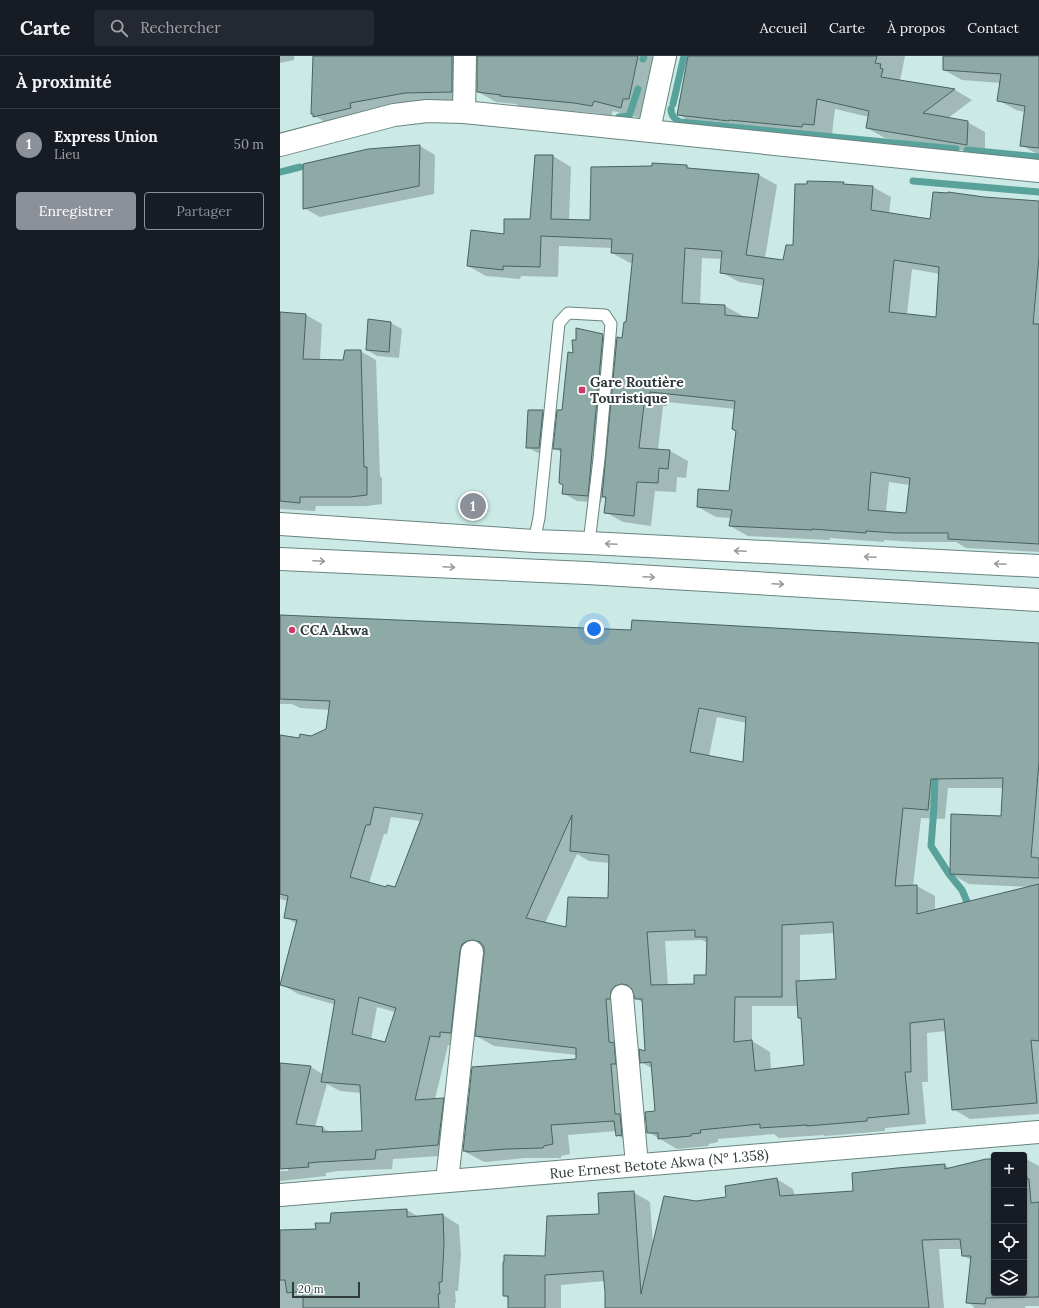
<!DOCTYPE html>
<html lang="fr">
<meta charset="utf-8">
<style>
:root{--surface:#171b24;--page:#242831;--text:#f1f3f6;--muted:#9ea1a6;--line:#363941;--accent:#8c9099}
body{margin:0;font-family:Lora,serif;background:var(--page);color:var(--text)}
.controls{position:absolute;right:12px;bottom:12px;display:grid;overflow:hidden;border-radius:4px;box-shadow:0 1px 3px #0004}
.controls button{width:36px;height:36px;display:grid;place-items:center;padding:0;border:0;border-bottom:1px solid var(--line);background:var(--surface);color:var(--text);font:20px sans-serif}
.scale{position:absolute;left:12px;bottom:10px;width:68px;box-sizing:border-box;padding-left:4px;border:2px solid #2e3a39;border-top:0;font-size:11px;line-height:14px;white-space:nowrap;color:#2e3a39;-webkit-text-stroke:3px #fff;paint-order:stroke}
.you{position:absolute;left:314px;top:573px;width:14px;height:14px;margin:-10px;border:3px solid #fff;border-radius:50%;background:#1a73e8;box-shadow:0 0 0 6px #1a73e833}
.badge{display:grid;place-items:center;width:26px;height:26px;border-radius:50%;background:var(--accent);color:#fff;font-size:13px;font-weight:700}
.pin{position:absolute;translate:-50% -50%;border:2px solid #fff;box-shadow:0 1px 4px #0006}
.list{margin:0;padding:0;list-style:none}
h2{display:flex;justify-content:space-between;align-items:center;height:52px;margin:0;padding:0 16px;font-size:17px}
h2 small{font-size:13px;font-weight:400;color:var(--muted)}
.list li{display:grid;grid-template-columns:26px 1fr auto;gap:12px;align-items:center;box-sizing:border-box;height:72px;padding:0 16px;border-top:1px solid var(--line)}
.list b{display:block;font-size:15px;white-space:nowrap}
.list p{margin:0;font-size:13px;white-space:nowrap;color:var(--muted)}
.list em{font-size:13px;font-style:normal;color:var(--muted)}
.actions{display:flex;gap:8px;padding:12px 16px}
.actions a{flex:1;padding:9px 0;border:1px solid var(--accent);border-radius:4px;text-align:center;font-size:14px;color:var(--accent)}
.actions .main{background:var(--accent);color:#fff}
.icon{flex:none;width:22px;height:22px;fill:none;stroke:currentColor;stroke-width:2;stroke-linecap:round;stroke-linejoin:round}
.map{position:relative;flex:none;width:759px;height:1252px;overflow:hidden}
header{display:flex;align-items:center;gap:24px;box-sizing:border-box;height:56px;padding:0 20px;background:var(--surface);border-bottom:1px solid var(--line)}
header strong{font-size:19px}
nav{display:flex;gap:22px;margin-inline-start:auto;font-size:14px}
.search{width:280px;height:36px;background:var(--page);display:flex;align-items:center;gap:10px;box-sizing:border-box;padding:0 14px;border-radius:4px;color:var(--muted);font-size:15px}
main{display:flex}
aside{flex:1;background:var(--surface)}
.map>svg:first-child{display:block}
</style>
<header>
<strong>Carte</strong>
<div class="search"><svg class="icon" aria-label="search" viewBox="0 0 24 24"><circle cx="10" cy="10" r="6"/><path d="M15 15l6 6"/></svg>Rechercher</div>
<nav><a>Accueil</a><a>Carte</a><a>À propos</a><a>Contact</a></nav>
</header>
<main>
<aside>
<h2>À proximité<small></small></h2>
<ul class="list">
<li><span class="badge">1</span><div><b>Express Union</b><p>Lieu</p></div><em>50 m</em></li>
</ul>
<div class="actions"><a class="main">Enregistrer</a><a>Partager</a></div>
</aside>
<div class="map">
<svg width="759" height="1252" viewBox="0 0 759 1252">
<rect width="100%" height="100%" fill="#cbe9e5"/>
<path fill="#0003" fill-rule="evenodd" d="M 0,0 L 14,0 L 14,4 L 0,7 Z
M 34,0 L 197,0 L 193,4 L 190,46 L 53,71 L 32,58 Z
M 198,0 L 383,0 L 368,53 L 362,53 L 360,62 L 333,55 L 331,60 L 314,57 L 240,51 L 236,48 L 216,46 L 198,36 Z
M 409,0 L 625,0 L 620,25 L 675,34 L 692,44 L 668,62 L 687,66 L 705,76 L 705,98 L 605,82 L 587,72 L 589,61 L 555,53 L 552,78 L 540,77 L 540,80 L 466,74 L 466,75 L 415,69 L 398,58 Z
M 665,0 L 759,0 L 759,99 L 741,89 L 745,56 L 736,54 L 718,44 L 721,27 L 682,24 L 664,14 Z
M 140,90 L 155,99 L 154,138 L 40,161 L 24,152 Z
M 256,100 L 273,100 L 291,111 L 289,164 L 310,165 L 407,110 L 412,114 L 479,119 L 497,129 L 485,202 L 504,205 L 514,190 L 563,127 L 567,129 L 593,131 L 611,141 L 609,158 L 651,164 L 704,142 L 759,146 L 759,496 L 686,492 L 676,486 L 634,486 L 604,484 L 604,486 L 550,482 L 550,484 L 468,480 L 450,470 L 452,462 L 436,461 L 418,451 L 450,436 L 457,375 L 456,353 L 387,346 L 387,350 L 383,350 L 378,394 L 390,395 L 408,405 L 406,422 L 397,421 L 396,436 L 375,435 L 371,470 L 343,466 L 325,456 L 327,443 L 322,440 L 321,447 L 297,445 L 283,437 L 284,429 L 281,396 L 274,392 L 294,298 L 323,279 L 337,287 L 343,283 L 347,267 L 353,207 L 350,207 L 332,197 L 332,192 L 279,190 L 278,221 L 241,220 L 240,223 L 206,220 L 188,210 L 225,179 L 251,164 ZM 422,202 L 442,203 L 441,216 L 459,226 L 484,230 L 478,263 L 463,262 L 463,260 L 445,250 L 420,249 ZM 632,213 L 660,218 L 657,262 L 627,259 ZM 609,426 L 630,429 L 627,458 L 606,456 Z
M 0,257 L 26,259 L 42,268 L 40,304 L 64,305 L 80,295 L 96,304 L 100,420 L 102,422 L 102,448 L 87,450 L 36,450 L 35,455 L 0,453 Z
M 89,264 L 111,267 L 122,273 L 119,302 L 97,300 L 87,294 Z
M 263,355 L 273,361 L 269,397 L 258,397 L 247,391 Z
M 0,560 L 352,575 L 759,588 L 759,1058 L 690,1063 L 673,1053 L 666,975 L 647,977 L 648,1026 L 642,1026 L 646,1068 L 605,1072 L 605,1075 L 545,1080 L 543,1079 L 499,1082 L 494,1078 L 438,1083 L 438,1086 L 429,1088 L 428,1090 L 397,1093 L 368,1076 L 376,1056 L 373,1013 L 361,1006 L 366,996 L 363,947 L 356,942 L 355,939 L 352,940 L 355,1090 L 337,1079 L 337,1075 L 288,1079 L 290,1098 L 281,1100 L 281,1102 L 245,1102 L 206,1106 L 202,1105 L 184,1095 L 297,1004 L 297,999 L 214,990 L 196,980 L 205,894 L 200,898 L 177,990 L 168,989 L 155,1043 L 163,1043 L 181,1053 L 176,1099 L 113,1103 L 112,1113 L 58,1115 L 46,1117 L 46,1120 L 0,1125 L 0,1115 L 8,1115 L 8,1113 L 0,1113 L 0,1008 L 31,1011 L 44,1019 L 56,949 L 18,938 L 1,928 L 17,868 L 5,861 L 8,845 L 0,843 L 0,680 L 20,683 L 31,681 L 47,674 L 50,654 L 20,652 L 12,648 L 0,648 ZM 437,661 L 467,667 L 464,707 L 429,700 ZM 668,732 L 723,732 L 722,761 L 671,818 L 689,828 L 750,831 L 655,854 L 655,840 L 637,830 L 633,830 L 641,762 L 665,763 ZM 111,761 L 141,765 L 116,832 L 107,832 L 89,827 L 104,778 L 107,778 ZM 297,798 L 309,805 L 329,807 L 329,843 L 287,872 L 265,867 ZM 555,877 L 557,924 L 520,926 L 520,879 ZM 422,884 L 428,887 L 427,920 L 415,929 L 388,930 L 385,885 ZM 472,950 L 518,950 L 519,962 L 522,964 L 525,1010 L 491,1014 L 490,996 L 472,985 ZM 97,951 L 115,956 L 106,987 L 91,984 ZM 47,1028 L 60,1035 L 81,1037 L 83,1076 L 52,1077 L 43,1072 L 35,1071 Z
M 744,1102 L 759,1110 L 759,1250 L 745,1250 L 746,1252 L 694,1252 L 693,1250 L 687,1246 L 691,1204 L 682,1199 L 682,1193 L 659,1193 L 664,1252 L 326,1252 L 325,1225 L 281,1229 L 281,1252 L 229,1252 L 229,1243 L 224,1240 L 266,1201 L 320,1159 L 353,1136 L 370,1146 L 373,1188 L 416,1146 L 447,1142 L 497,1123 L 513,1133 L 515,1140 L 574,1136 L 664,1109 L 670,1112 L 714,1103 L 714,1237 L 744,1237 Z
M 127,1154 L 139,1161 L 163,1159 L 179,1169 L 181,1199 L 178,1235 L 175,1235 L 176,1247 L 175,1247 L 175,1252 L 98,1252 Z
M 0,1181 L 90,1252 L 0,1252 Z"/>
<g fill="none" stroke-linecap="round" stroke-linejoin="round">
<path stroke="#58a29b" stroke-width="7" d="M 363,3 L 364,0
M 393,48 L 404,0
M 391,53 C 391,59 395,64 400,66 L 676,93
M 339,61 L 349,60 L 358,33
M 687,94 L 759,101
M 0,116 L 20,111
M 633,125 L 759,136
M 654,749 L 655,723
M 654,751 L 651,790 L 669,818 L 682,834 L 691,855"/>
</g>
<path fill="#8eaaa7" stroke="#48625f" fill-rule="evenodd" d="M 33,0 L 172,0 L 172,36 L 125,37 L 70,47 L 71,52 L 33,61 L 33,58 L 31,58 Z
M 197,0 L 358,0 L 349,43 L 343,43 L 341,52 L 314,45 L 312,50 L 294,47 L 220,40 L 221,39 L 197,36 Z
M 408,0 L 597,0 L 595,7 L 601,8 L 600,12 L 603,13 L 601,21 L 675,33 L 643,57 L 688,65 L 687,89 L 586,72 L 589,55 L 537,43 L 534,69 L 523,68 L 522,71 L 449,64 L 449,65 L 397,59 Z
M 663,0 L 759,0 L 759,92 L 740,90 L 745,50 L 717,45 L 721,18 L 663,14 Z
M 140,89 L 139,130 L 23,153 L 23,108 L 88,93 Z
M 255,99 L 273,99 L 271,163 L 310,164 L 311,111 L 372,110 L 372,107 L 407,109 L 407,112 L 479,118 L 466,199 L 503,204 L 506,189 L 513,189 L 515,128 L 527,128 L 527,125 L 564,126 L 563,128 L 593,130 L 591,154 L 650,163 L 653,136 L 668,137 L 668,136 L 704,141 L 759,145 L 759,201 L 753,268 L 759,268 L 759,488 L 668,483 L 668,477 L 615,477 L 586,475 L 586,477 L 532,473 L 532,474 L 449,470 L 452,454 L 417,451 L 418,433 L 449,435 L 456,375 L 452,373 L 455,345 L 370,336 L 369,341 L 365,340 L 359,392 L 390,394 L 388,413 L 379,412 L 378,427 L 357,426 L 354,460 L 324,457 L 326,441 L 322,441 L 337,281 L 342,282 L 344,266 L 346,266 L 353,198 L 331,197 L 332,183 L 261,180 L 260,211 L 223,210 L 223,214 L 187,210 L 191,174 L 224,178 L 224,163 L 250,163 ZM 405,192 L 442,195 L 440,217 L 484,223 L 478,262 L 445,259 L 445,249 L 402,247 ZM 614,204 L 659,211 L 656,261 L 609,256 ZM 591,416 L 630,422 L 626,457 L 588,454 Z
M 0,256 L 26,258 L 23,303 L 63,304 L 65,294 L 81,294 L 84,411 L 87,411 L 87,439 L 70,441 L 20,441 L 20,447 L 0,445 Z
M 88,263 L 111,266 L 109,296 L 86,294 Z
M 296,272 L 323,278 L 308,440 L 282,438 L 283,429 L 279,427 L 281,393 L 273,393 L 277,354 L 282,354 L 288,296 L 293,297 L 292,284 L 296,284 Z
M 248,354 L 263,354 L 259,392 L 246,392 Z
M 0,559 L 351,574 L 352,564 L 759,587 L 759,706 L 751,801 L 759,802 L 759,822 L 670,818 L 671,758 L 721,760 L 723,722 L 651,723 L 648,754 L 623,752 L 615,830 L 637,829 L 637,858 L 759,828 L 759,985 L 751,984 L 757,1047 L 672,1054 L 664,963 L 630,967 L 631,1016 L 625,1016 L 629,1058 L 587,1062 L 587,1065 L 527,1070 L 527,1069 L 480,1072 L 480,1068 L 420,1074 L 421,1077 L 411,1078 L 411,1080 L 378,1083 L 378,1077 L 367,1077 L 365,1056 L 375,1055 L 371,1006 L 360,1007 L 359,993 L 365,995 L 362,943 L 355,943 L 352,933 L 347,929 L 341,928 L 335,930 L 331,935 L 330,943 L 326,943 L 329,986 L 334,987 L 336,1008 L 331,1008 L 335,1058 L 340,1058 L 342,1079 L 336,1080 L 334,1065 L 271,1069 L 273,1088 L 264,1090 L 263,1092 L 226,1093 L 187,1096 L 187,1095 L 183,1095 L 192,1011 L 296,1003 L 296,992 L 195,980 L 204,897 L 204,891 L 200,886 L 193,884 L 187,885 L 182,888 L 180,895 L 171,977 L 160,976 L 160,981 L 150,980 L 135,1044 L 164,1042 L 158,1089 L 96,1094 L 95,1103 L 39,1106 L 28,1107 L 29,1111 L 0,1113 L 0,1007 L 31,1010 L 16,1068 L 43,1071 L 42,1076 L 82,1075 L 80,1029 L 41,1026 L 55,944 L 0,929 L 17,864 L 4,862 L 8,840 L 0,838 L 0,679 L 19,682 L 20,678 L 31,680 L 46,673 L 50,645 L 0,643 ZM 419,652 L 466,661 L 463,706 L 410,696 ZM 94,751 L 143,758 L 115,831 L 107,829 L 106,831 L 70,821 L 86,769 L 90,769 ZM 292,759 L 290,795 L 329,799 L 328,842 L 288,841 L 286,871 L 246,862 ZM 553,866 L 556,923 L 516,925 L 518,962 L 521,962 L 524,1009 L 475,1015 L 472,984 L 454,986 L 455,941 L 502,941 L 502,869 ZM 415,874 L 415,881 L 427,881 L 426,919 L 414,919 L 414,928 L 371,929 L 367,876 ZM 79,941 L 116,952 L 105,986 L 72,978 Z
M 744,1101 L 745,1101 L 747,1123 L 749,1123 L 751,1147 L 759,1146 L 759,1241 L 706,1242 L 705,1248 L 686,1247 L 691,1200 L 682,1200 L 680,1183 L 642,1184 L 649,1252 L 325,1252 L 325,1236 L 323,1215 L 265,1219 L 265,1252 L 228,1252 L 228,1240 L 223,1240 L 223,1206 L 224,1206 L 224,1199 L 265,1200 L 267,1160 L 319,1158 L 318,1137 L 354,1135 L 361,1238 L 384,1140 L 416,1145 L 446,1141 L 445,1130 L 497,1122 L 500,1140 L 573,1135 L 572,1117 L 617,1112 L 665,1108 L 665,1113 L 706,1103 L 714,1103 L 714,1237 L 744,1237 Z
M 127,1153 L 127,1161 L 163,1158 L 164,1188 L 162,1226 L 159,1226 L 160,1238 L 158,1238 L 159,1252 L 23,1252 L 23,1235 L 7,1237 L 5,1224 L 0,1224 L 0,1174 L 36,1173 L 35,1167 L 50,1167 L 51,1157 Z"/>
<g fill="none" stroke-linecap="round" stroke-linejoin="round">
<defs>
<path id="service" d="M 254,485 L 259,462 L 279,267 L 288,257 L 325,259 L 331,268 L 319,403 L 309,487"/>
<path id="minor" d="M 184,56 L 185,0
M 369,74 L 385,0
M 0,89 L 114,59 L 147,55 L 184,56 L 759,115
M 342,940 L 357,1109
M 167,1125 L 192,896
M 0,1139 L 759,1076"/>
<path id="primary" d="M 0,468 L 254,485 L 309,487 L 759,510
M 0,503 L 307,517 L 759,544"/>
</defs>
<use href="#service" stroke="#688480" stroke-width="13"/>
<use href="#minor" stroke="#688480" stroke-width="24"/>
<use href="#primary" stroke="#688480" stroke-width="24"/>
<use href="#service" stroke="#fff" stroke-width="11"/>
<use href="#minor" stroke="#fff" stroke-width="22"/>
<use href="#primary" stroke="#fff" stroke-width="22"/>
</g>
<defs><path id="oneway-shaft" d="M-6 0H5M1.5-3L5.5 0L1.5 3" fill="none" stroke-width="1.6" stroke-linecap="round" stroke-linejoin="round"/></defs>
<g stroke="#969c9c">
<use href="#oneway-shaft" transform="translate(331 488) rotate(-177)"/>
<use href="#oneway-shaft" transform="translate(460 495) rotate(-177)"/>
<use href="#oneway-shaft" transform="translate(590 501) rotate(-177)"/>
<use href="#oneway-shaft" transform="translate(39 505) rotate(3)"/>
<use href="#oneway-shaft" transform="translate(720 508) rotate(-177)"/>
<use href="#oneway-shaft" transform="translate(169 511) rotate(3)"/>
<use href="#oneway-shaft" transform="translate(369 521) rotate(3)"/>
<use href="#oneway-shaft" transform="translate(498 528) rotate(3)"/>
</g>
<g fill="#c93b66" stroke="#fff" stroke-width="1.5">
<rect x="298" y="330" width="8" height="8" rx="2"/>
<circle cx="12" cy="574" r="4"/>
</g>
<g text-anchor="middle" stroke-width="4" stroke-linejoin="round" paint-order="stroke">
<g font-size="14" font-weight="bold" fill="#2e3a39" stroke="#fff" text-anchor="start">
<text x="310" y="331">Gare Routière<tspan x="310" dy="16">Touristique</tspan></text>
<text x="20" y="579">CCA Akwa</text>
</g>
<g font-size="14" fill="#2e3a39" stroke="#fff">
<text transform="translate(379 1108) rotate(-5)" y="5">Rue Ernest Betote Akwa (N° 1.358)</text>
</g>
</g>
</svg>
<div class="controls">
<button>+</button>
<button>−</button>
<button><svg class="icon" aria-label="locate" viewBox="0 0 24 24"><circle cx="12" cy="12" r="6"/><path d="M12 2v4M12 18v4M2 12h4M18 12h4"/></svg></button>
<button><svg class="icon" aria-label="layers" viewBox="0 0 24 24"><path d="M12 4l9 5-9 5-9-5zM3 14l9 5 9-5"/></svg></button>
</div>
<div class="scale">20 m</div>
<div class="you"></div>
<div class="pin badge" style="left:193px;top:450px">1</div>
</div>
</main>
